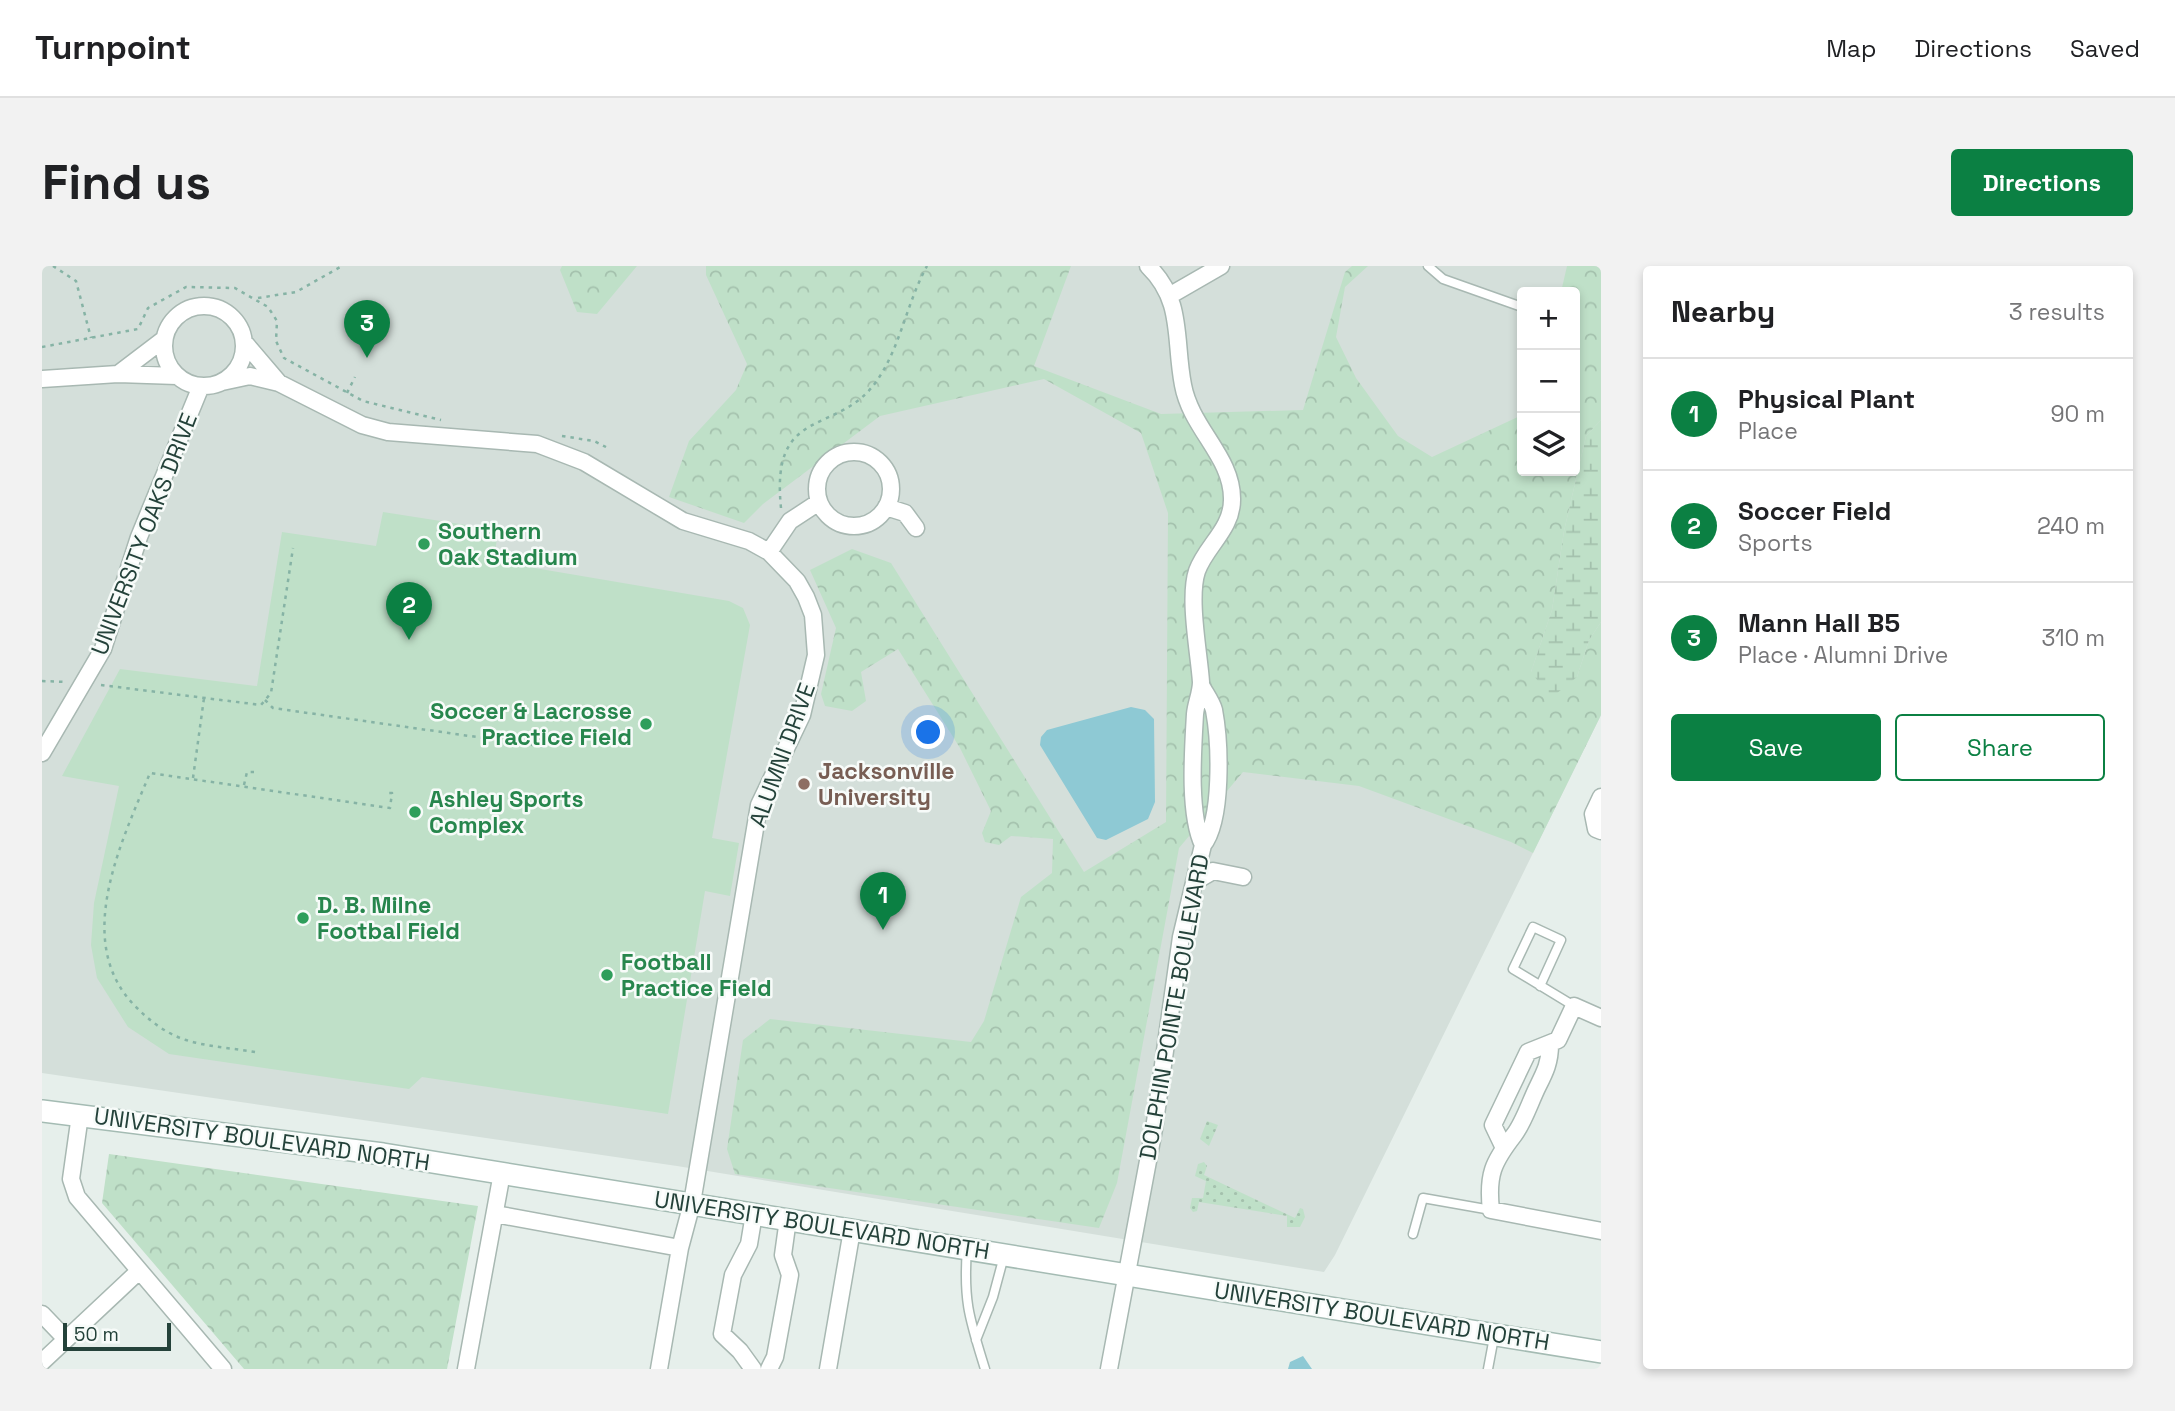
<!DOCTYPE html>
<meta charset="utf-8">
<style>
:root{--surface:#fff;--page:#f2f2f2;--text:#202124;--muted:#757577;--line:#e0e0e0;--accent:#0b8043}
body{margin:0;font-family:"Space Grotesk",sans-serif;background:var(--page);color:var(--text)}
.controls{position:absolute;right:21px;top:21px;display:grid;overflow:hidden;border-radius:7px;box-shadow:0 4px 10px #0003}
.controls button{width:63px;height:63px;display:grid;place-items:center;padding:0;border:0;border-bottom:2px solid var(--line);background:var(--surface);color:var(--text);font:35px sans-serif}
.scale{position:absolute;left:21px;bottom:18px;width:108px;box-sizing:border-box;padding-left:7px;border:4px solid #24423a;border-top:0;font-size:19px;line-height:24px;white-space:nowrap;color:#24423a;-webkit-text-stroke:5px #f7fbf9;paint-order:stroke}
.you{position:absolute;left:887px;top:467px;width:24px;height:24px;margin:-18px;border:5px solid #fff;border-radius:50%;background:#1a73e8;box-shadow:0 0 0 10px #1a73e833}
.badge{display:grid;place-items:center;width:46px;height:46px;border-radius:50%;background:var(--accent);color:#fff;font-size:23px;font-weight:700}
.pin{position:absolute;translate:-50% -58px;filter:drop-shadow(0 2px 4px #0008)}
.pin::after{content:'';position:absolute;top:37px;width:24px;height:21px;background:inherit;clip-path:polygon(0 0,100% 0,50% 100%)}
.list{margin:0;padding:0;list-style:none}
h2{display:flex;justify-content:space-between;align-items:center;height:91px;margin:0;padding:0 28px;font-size:30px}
h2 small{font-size:23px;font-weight:400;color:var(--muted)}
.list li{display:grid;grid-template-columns:46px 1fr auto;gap:21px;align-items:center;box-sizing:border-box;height:112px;padding:0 28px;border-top:2px solid var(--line)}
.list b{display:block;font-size:26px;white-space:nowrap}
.list p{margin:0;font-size:23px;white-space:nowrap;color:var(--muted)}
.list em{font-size:23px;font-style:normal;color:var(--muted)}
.actions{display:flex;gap:14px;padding:21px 28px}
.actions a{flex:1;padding:16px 0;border:2px solid var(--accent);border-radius:7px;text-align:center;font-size:24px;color:var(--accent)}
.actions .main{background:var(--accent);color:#fff}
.icon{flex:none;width:38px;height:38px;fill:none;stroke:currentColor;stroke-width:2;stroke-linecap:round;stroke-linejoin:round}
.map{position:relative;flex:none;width:1559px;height:1103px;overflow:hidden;border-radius:7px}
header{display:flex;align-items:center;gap:42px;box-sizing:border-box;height:98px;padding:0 35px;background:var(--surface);border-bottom:2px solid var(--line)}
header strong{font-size:33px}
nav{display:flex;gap:38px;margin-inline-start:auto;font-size:24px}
.intro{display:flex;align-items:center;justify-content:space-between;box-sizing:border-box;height:168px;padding:0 42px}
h1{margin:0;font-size:49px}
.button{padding:18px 32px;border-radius:7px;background:var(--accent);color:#fff;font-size:24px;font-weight:700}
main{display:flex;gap:42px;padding:0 42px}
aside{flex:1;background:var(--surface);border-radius:7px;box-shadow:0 4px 10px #0003}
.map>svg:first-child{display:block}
</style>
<header>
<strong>Turnpoint</strong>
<nav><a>Map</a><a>Directions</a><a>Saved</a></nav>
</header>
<div class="intro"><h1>Find us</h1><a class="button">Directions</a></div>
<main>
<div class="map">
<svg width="1559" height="1103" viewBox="0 0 1559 1103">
<defs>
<pattern id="grass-dots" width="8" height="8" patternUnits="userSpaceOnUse" patternTransform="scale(1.75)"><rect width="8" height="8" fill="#bfe0c8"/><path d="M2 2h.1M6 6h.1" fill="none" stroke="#a4c1ad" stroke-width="1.8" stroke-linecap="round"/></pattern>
<pattern id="forest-crowns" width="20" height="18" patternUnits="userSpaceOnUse" patternTransform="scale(1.75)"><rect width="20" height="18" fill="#bfe0c8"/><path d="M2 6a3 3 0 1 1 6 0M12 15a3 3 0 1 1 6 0" fill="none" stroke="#a4c1ad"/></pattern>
<pattern id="wetland-marsh" width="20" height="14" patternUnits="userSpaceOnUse" patternTransform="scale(1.75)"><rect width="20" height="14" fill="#bfe0c8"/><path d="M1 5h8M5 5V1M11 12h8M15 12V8" fill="none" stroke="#a4c1ad"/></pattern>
</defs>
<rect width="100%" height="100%" fill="#e6efeb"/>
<path fill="#d4dfda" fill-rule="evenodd" d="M 0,0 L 1559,0 L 1559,449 L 1293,989 L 1282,1006 L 635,900 L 0,807 ZM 1480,26 L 1533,26 L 1533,205 L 1480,205 Z"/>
<path fill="url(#grass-dots)" d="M 1165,855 L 1176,859 L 1167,880 L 1158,873 Z
M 1162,896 L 1165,900 L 1162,909 L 1253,952 L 1258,942 L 1261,943 L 1263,951 L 1258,961 L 1245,961 L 1245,950 L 1157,936 L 1155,945 L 1151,946 L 1148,942 L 1150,932 L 1161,932 L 1164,915 L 1153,910 L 1156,898 Z"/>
<path fill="url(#forest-crowns)" d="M 520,0 L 595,0 L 555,48 L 535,46 L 518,4 Z
M 664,0 L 1029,0 L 992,100 L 1119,148 L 1261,144 L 1303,6 L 1310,0 L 1326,0 L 1303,21 L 1294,71 L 1314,112 L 1356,170 L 1390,191 L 1480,149 L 1480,205 L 1533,205 L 1533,26 L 1519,26 L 1525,0 L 1559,0 L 1559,154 L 1544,170 L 1522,265 L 1510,344 L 1489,406 L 1535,411 L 1547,374 L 1559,356 L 1559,449 L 1491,587 L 1469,576 L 1317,520 L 1201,506 L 1137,582 L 1075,917 L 1057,962 L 693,908 L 685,883 L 701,774 L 728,753 L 929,776 L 942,755 L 979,631 L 1010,607 L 1011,573 L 969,570 L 957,579 L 943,576 L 940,567 L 949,545 L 918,482 L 856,383 L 819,406 L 824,435 L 810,445 L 783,440 L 779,428 L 794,362 L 768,304 L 810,283 L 849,297 L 1042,606 L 1124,556 L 1126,247 L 1099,167 L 1002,113 L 838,150 L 721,238 L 702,257 L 627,231 L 647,175 L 694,124 L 705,98 L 664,9 Z
M 67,888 L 436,940 L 405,1103 L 202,1103 L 60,937 Z"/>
<path fill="url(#wetland-marsh)" d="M 1559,154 L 1559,356 L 1547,374 L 1535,411 L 1509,432 L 1489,406 L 1510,344 L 1522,265 L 1544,170 Z"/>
<path fill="#bfe0c8" d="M 341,246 L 456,264 L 452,295 L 687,335 L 701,342 L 708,359 L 670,572 L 697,577 L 688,630 L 663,625 L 626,848 L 380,811 L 367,823 L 127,788 L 86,761 L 55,712 L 49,679 L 52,637 L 77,520 L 20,510 L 78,403 L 215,420 L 240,266 L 334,280 Z"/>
<path fill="#8ec9d4" d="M 1089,441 L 1103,444 L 1112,453 L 1113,536 L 1106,553 L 1064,574 L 1055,572 L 998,479 L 999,471 L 1005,464 Z
M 1261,1090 L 1270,1103 L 1246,1103 L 1248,1096 Z"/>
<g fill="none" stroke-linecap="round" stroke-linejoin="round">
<defs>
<path id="service" d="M 1386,0 L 1401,13 L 1480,41
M 1498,720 L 1519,674 L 1491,661 L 1471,703 L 1532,740
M 1371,968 L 1381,932 L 1449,944
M 925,983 C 921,1036 928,1054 943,1103
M 934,1074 L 951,1031 L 962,990
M 1446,1103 L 1452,1071"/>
<path id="minor" d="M 1127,30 L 1179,0
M122 80a40 40 0 1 1 80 0a40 40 0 1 1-80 0Z
M 203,77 L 237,117
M 76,108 L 122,73
M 0,113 L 76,108 L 135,110
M 180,116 L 208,110 L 237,117 L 320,159 L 346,166 L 495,178 L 542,196 L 641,255 L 707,275 L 727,286 L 755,315 L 764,331 L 771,349 L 774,389 L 760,449 L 717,539 L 650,937 L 638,982 L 617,1103
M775 223a37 37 0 1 1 74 0a37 37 0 1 1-74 0Z
M 844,241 L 863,247 L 874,262
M 727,286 L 748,255 L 777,236
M 1159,419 C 1163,427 1170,436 1172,444 C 1178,476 1181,554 1161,579
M 0,487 L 61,383 L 97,271 L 159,120
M 1559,531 L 1551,548 L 1554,563 L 1559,565
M 1152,616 L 1171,605 L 1201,611
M 1508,779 C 1508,796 1503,806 1496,820 C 1488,836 1482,856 1472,869 C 1451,896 1445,909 1449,944 L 1559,965
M 38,849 L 29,913 L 35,931 L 181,1103
M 1461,880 L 1451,859 L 1486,786 L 1516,774 L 1532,740 L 1559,752
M 453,948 L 638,982
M 0,1048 L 23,1072
M 0,1096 L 97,1005
M 424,1103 L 460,907
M 711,1103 L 698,1085 L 680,1068 L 691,1009 L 707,978 L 712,948
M 727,1103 L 733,1091 L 748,1009 L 741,989 L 746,953
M 786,1103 L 810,964
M 1067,1103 L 1112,863 L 1139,671 L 1161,579 C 1146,548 1151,483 1153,448 C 1154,437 1159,427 1159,416 C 1157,387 1146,332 1155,305 C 1164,280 1190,263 1190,234 C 1191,191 1149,163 1141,119 C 1132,73 1142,35 1106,0"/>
<path id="secondary" d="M 0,845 L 341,888 L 1559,1086"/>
</defs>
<use href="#service" stroke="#a8b8b2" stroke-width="11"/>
<use href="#minor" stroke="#a8b8b2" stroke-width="19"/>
<use href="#secondary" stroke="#a4bbb3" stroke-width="24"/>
<path stroke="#86b3a5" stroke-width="2.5" stroke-dasharray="3.5 5" stroke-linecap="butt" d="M 11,0 L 34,15 L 49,72
M 216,32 L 254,26 L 300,0
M 0,81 L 96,63 L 106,42 L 144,21 L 193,22 L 226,41 L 235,55 L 234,75 L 242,92 L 321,135 L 399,154
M 305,127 L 313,111
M 520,170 L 552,175 L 564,181
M 739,242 C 728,136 797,172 836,113 C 859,79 865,36 885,0
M 0,415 L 25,416
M 59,419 L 219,439 L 229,427 L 251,282
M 223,434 L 231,442 L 505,481
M 151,512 L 162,432
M 202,519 L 205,506 L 212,506
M 213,786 C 190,782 166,781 144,774 C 125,768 109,756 95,742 C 29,678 79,577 108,507 L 348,542 L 350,527 L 344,527"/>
<use href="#service" stroke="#fff" stroke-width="8"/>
<use href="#minor" stroke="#fff" stroke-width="16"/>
<use href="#secondary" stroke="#fff" stroke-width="21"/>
</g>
<g fill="#2e9e5b" stroke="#f7fbf9" stroke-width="2.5">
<circle cx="382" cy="278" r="7"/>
<circle cx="604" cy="458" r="7"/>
<circle cx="373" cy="546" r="7"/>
<circle cx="261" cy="652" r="7"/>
<circle cx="565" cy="709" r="7"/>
</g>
<circle fill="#8d6e63" stroke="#f7fbf9" stroke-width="2.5" cx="762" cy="518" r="7"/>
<g text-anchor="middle" stroke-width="5" stroke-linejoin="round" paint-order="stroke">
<g font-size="23" font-weight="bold" fill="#27864d" stroke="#f7fbf9" text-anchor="start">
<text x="396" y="273">Southern<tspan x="396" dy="26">Oak Stadium</tspan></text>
<text x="590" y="453" text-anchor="end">Soccer &amp; Lacrosse<tspan x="590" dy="26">Practice Field</tspan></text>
<text x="387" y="541">Ashley Sports<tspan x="387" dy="26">Complex</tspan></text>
<text x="275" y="647">D. B. Milne<tspan x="275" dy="26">Footbal Field</tspan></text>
<text x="579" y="704">Football<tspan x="579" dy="26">Practice Field</tspan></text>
</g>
<g font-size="23" fill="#24423a" stroke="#f7fbf9">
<text transform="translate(102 268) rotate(-69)" y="8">UNIVERSITY OAKS DRIVE</text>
<text transform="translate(740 489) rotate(-70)" y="8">ALUMNI DRIVE</text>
<text transform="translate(1132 741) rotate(-80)" y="8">DOLPHIN POINTE BOULEVARD</text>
<text transform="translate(220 873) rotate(8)" y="8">UNIVERSITY BOULEVARD NORTH</text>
<text transform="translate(780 959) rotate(9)" y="8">UNIVERSITY BOULEVARD NORTH</text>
<text transform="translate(1340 1050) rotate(9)" y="8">UNIVERSITY BOULEVARD NORTH</text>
</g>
<g font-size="23" font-weight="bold" fill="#785e54" stroke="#f7fbf9" text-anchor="start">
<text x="776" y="513">Jacksonville<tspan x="776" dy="26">University</tspan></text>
</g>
</g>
</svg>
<div class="controls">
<button>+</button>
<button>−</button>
<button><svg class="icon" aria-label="layers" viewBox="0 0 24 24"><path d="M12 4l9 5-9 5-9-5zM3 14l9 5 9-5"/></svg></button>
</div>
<div class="scale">50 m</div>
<div class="you"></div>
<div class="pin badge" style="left:841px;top:664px">1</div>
<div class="pin badge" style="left:367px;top:374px">2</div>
<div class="pin badge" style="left:325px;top:92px">3</div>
</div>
<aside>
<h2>Nearby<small>3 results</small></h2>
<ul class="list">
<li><span class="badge">1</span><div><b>Physical Plant</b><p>Place</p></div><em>90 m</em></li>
<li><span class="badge">2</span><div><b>Soccer Field</b><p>Sports</p></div><em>240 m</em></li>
<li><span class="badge">3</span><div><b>Mann Hall B5</b><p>Place · Alumni Drive</p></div><em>310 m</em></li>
</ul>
<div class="actions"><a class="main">Save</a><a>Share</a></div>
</aside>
</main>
